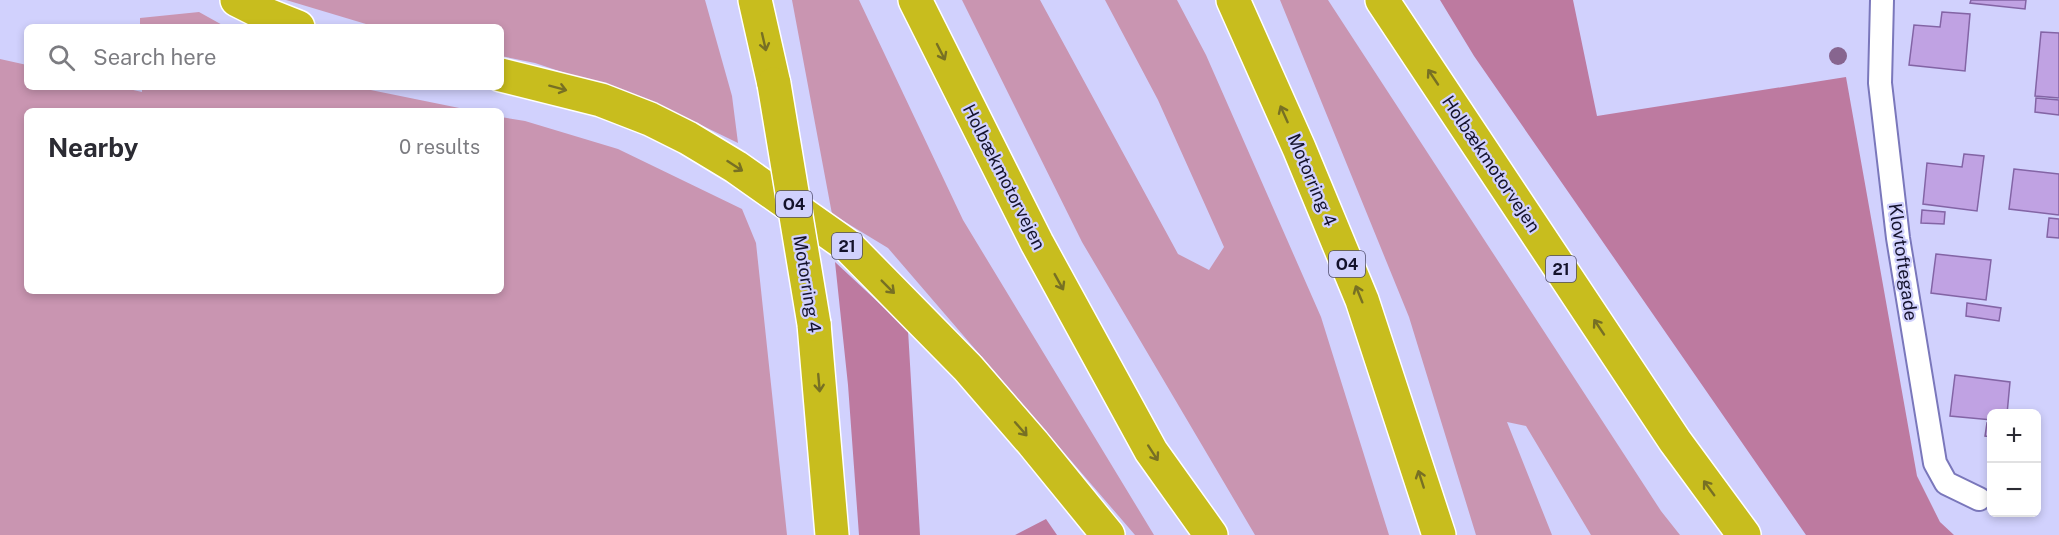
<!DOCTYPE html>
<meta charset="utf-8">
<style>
:root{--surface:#fff;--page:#f2f2f3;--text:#2b2b33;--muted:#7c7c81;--line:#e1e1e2}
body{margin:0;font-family:"Public Sans",sans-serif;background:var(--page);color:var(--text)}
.controls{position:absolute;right:18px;bottom:18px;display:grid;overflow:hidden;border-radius:9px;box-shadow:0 3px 9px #0003}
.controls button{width:54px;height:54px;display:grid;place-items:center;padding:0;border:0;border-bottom:2px solid var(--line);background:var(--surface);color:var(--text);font:30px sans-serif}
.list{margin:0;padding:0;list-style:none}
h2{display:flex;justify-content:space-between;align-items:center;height:78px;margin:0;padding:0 24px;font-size:26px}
h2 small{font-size:20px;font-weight:400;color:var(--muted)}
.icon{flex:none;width:33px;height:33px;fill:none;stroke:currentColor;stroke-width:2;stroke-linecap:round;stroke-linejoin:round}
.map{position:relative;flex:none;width:2059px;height:535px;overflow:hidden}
.search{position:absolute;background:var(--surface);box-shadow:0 3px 9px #0003;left:24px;top:24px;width:480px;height:66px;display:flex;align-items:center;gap:15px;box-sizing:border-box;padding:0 21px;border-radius:9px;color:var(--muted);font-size:22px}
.panel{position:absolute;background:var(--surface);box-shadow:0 3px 9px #0003;left:24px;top:108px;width:480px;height:186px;border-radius:9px}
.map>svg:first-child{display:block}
</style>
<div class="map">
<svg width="2059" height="535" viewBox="0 0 2059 535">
<rect width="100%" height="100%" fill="#d1d1fd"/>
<path fill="#c995b1" d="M 286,0 L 705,0 L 732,96 L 738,143 L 658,104 L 535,63 L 501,56 L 501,27 L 376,27 Z
M 792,0 L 859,0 L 963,220 L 1154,535 L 1135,535 L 888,248 L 832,214 Z
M 962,0 L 1040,0 L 1178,254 L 1209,270 L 1224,247 L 1158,100 L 1105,0 L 1177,0 L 1206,55 L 1321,317 L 1389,535 L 1255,535 L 1082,242 Z
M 1280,0 L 1328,0 L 1661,511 L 1680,535 L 1591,535 L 1526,426 L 1507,422 L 1552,535 L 1476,535 L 1409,317 Z
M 199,12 L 226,27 L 140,27 L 140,18 Z
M 0,59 L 27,65 L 27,87 L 120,87 L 142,92 L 142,87 L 356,87 L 474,111 L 27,111 L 27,291 L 501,291 L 501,117 L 525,121 L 618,149 L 742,209 L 756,243 L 787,535 L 0,535 Z"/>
<path fill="#bd7aa0" d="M 1440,0 L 1573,0 L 1597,116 L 1846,77 L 1917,476 L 1940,522 L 1954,535 L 1806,535 L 1474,56 Z
M 835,262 L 908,330 L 920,535 L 859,535 L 848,385 Z
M 1046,519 L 1057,535 L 1015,535 Z"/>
<path fill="#c0a2e3" stroke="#8364a5" stroke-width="1.5" d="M 1971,0 L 2026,0 L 2025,9 L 1970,3 Z
M 1942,12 L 1970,14 L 1965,71 L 1909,65 L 1914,25 L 1940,27 Z
M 2041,32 L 2059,33 L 2059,98 L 2035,96 Z
M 2036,98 L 2059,100 L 2059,115 L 2035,112 Z
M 1964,154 L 1984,156 L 1977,211 L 1923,204 L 1927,163 L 1962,167 Z
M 2014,169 L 2059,174 L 2059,215 L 2009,209 Z
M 1922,210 L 1945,212 L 1944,224 L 1921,223 Z
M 2049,218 L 2059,219 L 2059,238 L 2047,237 Z
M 1936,254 L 1991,260 L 1986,300 L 1931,293 Z
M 1967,303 L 2001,308 L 1999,321 L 1966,316 Z
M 1955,375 L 2010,382 L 2007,414 L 1992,414 L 1992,420 L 1950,416 Z
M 1987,423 L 1992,424 L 1992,437 L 1985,436 Z"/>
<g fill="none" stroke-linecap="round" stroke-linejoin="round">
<defs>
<path id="street" d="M 1882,0 L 1880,83 L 1898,238 L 1935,463 L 1946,483 L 1979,499"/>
<path id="highway" d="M 237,0 L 265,14 L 298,27
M 755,0 L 774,84
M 915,0 L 1037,243 L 1151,451 L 1211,535
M 1233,0 L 1299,148 L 1362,300 L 1439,535
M 1382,0 L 1675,441 L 1744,535
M 501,75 L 601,100 L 650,119 L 688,138 L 736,167 L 848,246 L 968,368 L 1033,443 L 1108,535
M 814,324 L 832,535"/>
</defs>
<use href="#street" stroke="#7a77bb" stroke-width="26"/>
<use href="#highway" stroke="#fff" stroke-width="36"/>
<use href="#street" stroke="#fff" stroke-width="22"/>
<use href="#highway" stroke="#c8bd1e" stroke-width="33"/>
<defs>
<path id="highway-bridge" d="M 774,84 L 814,324"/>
</defs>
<use href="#highway-bridge" stroke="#fff" stroke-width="36" stroke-linecap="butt"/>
<use href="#highway-bridge" stroke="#c8bd1e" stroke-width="33"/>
</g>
<circle fill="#87658f" cx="1838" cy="56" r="9"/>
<defs><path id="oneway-shaft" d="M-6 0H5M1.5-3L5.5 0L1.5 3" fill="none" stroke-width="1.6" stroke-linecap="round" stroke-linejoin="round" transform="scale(1.5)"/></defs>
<g stroke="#777024">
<use href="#oneway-shaft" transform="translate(764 42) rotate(77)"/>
<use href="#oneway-shaft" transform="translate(941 52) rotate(63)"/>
<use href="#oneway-shaft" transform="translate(1433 77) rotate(-124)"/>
<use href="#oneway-shaft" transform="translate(558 88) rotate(15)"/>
<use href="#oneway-shaft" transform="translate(1284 114) rotate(-114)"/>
<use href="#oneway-shaft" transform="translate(735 166) rotate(33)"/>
<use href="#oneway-shaft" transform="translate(1059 282) rotate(61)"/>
<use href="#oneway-shaft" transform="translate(888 287) rotate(45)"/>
<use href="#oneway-shaft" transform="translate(1359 294) rotate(-112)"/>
<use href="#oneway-shaft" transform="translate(1599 327) rotate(-124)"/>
<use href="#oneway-shaft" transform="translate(819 383) rotate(85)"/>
<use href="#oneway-shaft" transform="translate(1021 429) rotate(49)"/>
<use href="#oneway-shaft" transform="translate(1153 453) rotate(57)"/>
<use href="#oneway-shaft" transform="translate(1421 479) rotate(-108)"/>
<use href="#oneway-shaft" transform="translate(1709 488) rotate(-126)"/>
</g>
<g text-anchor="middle" stroke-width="4.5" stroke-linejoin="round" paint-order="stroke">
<g fill="#d1d1fd" stroke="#4d4b6b" stroke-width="1.5">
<rect x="776" y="191" width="36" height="26" rx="4.5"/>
<rect x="832" y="233" width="30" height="26" rx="4.5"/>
<rect x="1329" y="251" width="36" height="26" rx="4.5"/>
<rect x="1546" y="256" width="30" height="26" rx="4.5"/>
</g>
<g font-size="16" font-weight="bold" fill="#14122c">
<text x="794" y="210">O4</text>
<text x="847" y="252">21</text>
<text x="1347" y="270">O4</text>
<text x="1561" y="275">21</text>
</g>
<g font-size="18" fill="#14122c" stroke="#d1d1fd">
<text transform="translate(1491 164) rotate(56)" y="6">Holbækmotorvejen</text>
<text transform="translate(1004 177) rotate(63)" y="6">Holbækmotorvejen</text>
<text transform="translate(1312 180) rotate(67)" y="6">Motorring 4</text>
<text transform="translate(1903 262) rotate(82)" y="6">Klovtoftegade</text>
<text transform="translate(807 284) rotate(81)" y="6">Motorring 4</text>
</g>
</g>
</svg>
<div class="controls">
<button>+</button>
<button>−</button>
</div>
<div class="search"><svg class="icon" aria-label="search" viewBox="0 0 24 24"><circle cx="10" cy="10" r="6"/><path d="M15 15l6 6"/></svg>Search here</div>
<section class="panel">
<h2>Nearby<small>0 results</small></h2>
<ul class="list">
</ul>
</section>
</div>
